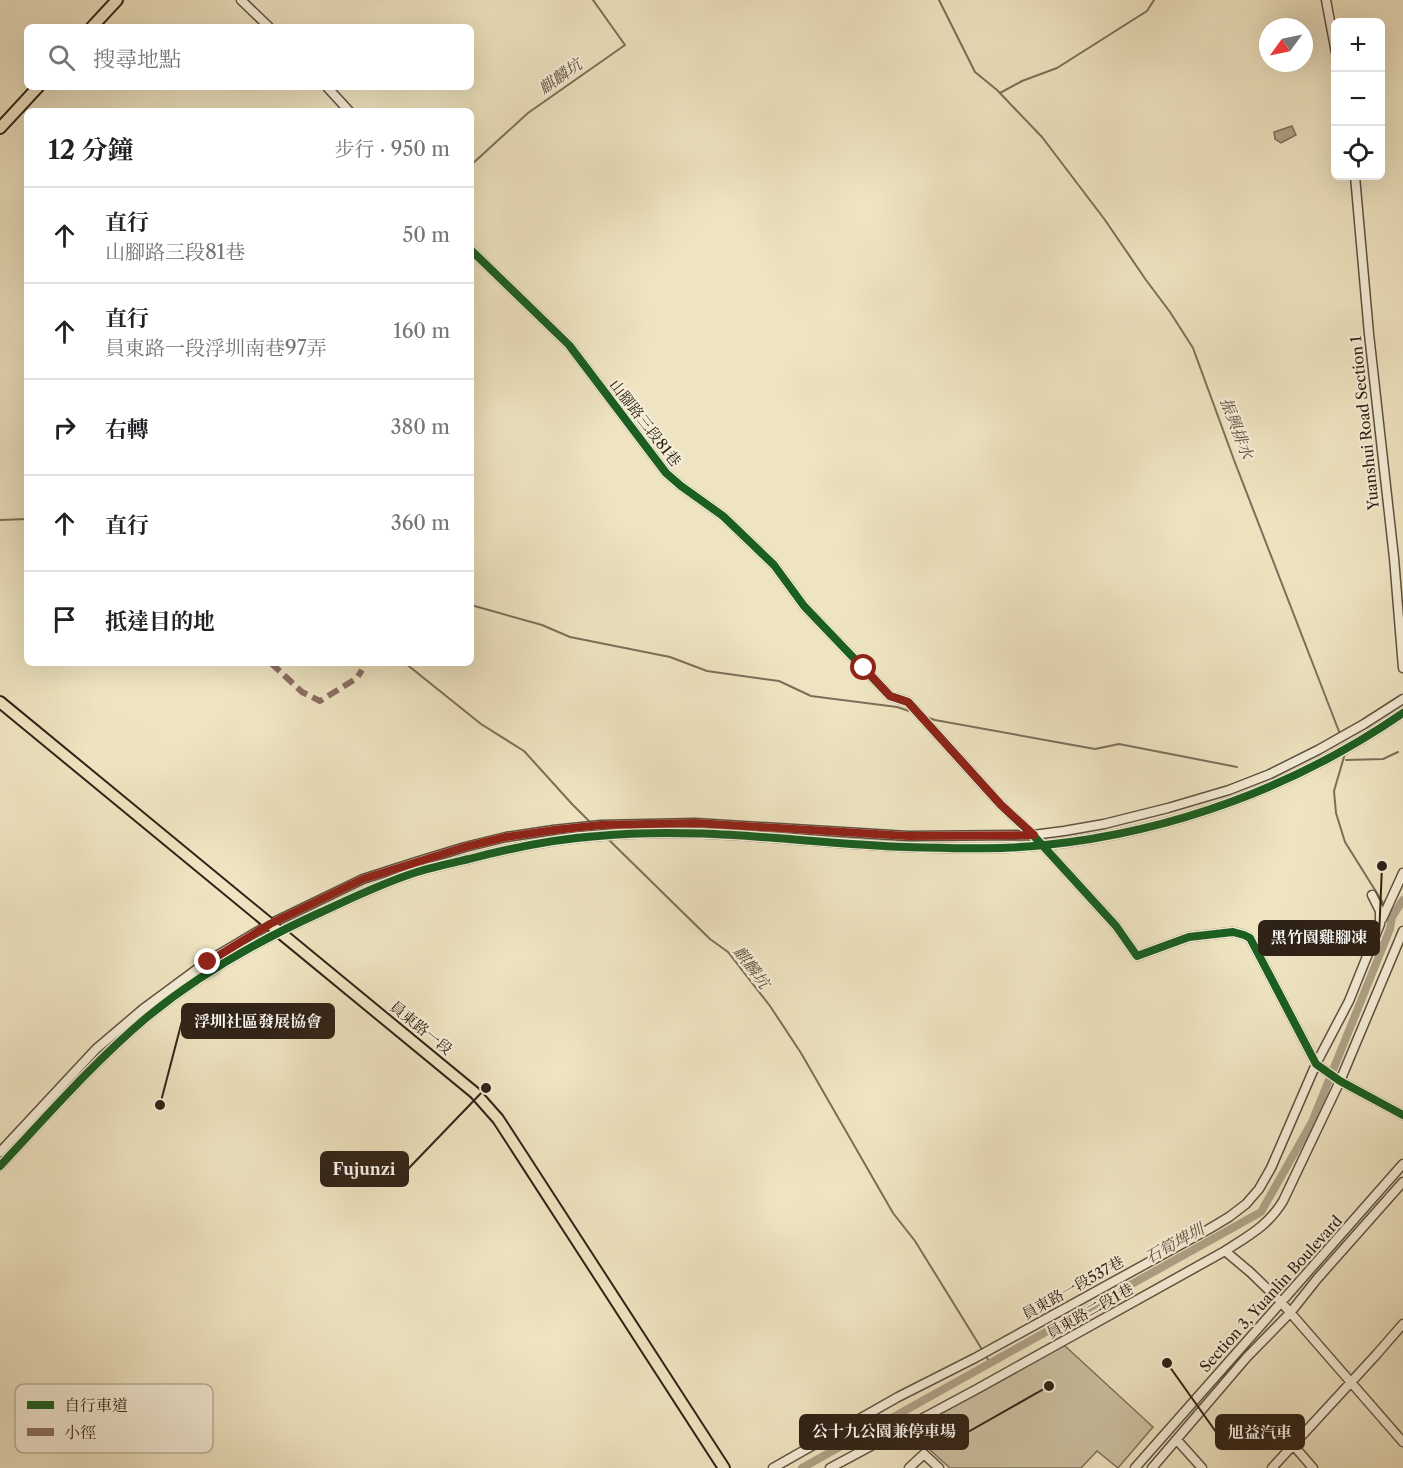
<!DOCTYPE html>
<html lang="zh-TW">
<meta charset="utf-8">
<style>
:root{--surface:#fff;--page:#f2f2f2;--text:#202124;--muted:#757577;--line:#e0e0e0}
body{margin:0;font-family:"Libre Caslon Text","Noto Serif TC",serif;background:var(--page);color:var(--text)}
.controls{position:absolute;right:18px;top:18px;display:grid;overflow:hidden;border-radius:9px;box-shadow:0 6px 24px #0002}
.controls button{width:54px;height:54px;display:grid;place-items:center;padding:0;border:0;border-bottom:2px solid var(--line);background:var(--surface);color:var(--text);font:30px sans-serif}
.compass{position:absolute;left:1259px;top:18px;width:54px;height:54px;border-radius:50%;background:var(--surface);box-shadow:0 6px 24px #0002;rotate:237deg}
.stop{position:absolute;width:18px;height:18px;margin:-14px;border:4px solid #8f2418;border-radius:50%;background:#fff}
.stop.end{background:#8f2418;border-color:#fff;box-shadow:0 2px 6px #0008}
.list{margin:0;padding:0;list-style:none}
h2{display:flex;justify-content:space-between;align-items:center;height:78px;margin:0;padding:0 24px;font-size:26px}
h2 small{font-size:20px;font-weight:400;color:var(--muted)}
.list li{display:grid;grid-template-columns:39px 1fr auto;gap:18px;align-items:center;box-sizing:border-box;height:96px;padding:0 24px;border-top:2px solid var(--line)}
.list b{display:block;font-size:22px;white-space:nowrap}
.list p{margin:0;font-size:20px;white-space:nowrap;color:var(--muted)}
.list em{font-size:20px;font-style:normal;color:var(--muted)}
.icon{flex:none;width:33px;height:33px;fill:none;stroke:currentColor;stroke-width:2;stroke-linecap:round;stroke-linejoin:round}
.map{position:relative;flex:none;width:1403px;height:1468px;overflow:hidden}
.search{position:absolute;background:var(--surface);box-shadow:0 6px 24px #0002;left:24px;top:24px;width:450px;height:66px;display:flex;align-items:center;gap:15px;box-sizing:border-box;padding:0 21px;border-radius:9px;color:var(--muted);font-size:22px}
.panel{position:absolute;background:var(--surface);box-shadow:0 6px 24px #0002;left:24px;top:108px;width:450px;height:558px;border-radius:9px}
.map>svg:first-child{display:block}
</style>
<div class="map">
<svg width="1403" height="1468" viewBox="0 0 1403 1468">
<rect width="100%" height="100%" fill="#efe4c1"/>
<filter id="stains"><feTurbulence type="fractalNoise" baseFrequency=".00333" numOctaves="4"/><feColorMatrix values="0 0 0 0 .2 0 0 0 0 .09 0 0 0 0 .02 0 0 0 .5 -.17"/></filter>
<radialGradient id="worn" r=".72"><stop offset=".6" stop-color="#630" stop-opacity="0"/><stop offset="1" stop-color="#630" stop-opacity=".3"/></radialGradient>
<path fill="#cec3a4" stroke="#7e725d" stroke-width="1.5" d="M 1064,1345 L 1153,1427 L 1118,1468 L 1097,1451 L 1081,1468 L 950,1468 L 909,1431 Z"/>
<path fill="#aea287" stroke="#7b6f5a" stroke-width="1.5" d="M 1292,126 L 1296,135 L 1281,143 L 1275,139 L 1274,132 Z"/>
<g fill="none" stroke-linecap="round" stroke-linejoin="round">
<path stroke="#7b6f5a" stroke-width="2" d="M 939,0 L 975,72 L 997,90 L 1042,137 L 1105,220 L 1146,280 L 1170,312 L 1193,348 L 1234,460 L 1340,734
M 1000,93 L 1022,81 L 1057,68 L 1147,11 L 1154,0
M 471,165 L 528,113 L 625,45 L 593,0
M 0,520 L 27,519
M 471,605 L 542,625 L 570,637 L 670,657 L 707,671 L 779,681 L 811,696 L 897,707 L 915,713
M 405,663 L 481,724 L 524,751 L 572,804 L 591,823
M 926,717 L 935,720 L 1095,749 L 1119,744 L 1237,767
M 1346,750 L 1334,791 L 1336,813 L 1345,842 L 1385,906
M 1346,760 L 1383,759 L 1398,752
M 608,839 L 710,939 L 728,952 L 770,1006 L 801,1053 L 893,1213 L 915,1241 L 983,1351
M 1388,911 L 1392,917
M 986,1356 L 990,1363"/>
<path stroke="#aea287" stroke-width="8" d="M 802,1468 L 1261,1212 L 1312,1122 L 1390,929 L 1392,917 L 1403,900"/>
<defs>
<path id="minor" d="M 241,0 L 269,27
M 1326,0 L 1336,53
M 327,87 L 349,111
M 1355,176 L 1369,334 L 1394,558 L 1403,668
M 471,250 L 569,345 L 666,473 L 681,486 L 723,516 L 774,565 L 804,606 L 890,696 L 908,702 L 1001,805 L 1033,835 L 1116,926 L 1137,956 L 1189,937 L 1233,932 L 1244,935 L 1250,938 L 1316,1064 L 1340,1081 L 1403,1115
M 1382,919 L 1403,873
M 0,1152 L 96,1049 L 143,1009 L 208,961 L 270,924 L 363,879 L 416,862 L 465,847 L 506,837 L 553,830 L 601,825 L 695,823 L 908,836 L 1033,835 L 1064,831 L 1104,824 L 1168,808 L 1229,790 L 1270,774 L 1318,750 L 1364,724 L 1403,699
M 0,1166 C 47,1116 93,1063 146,1018 C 198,975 256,942 317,914 C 350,899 382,883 417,872 C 434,867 452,863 469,859 C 511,848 554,839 598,836 C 700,826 804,843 906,847 C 952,848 999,850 1045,845 C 1173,832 1297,786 1403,713
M 1225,1251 L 1250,1272 L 1281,1302 L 1403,1442
M 1177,1440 L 1202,1468
M 1293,1445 L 1313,1468
M 773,1468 L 898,1397 L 975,1358 L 1209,1229 L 1229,1217 L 1246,1204 L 1259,1189 L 1271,1168 L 1316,1064 L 1349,1001 L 1380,924 L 1380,911 L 1372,895
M 830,1468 L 977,1389 L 1225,1251 C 1248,1236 1268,1226 1283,1201 L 1340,1081 L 1403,931
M 909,1468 L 924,1454 L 939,1468
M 1135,1468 L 1403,1164
M 1152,1468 L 1247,1357 L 1290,1313 L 1317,1279 L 1403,1182
M 1272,1468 L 1376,1355 L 1403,1324"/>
<path id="major" d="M 92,27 L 117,0
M 0,128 L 38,87
M 0,702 L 475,1093 L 498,1119 L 513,1142 L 724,1468"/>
</defs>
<use href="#minor" stroke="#5f5241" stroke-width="11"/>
<use href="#major" stroke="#2f2216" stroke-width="14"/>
<use href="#minor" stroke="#f5edd7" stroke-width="8"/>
<use href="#major" stroke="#efe4c1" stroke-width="10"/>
<path stroke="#8d6e63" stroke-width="6" stroke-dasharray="12 6" stroke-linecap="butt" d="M 271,663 L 302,692 L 320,701 L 357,678 L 362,670"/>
<defs>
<path id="cycleway" d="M 471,250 L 569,345 L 666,473 L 681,486 L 723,516 L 774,565 L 804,606 L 890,696 L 908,702 L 1001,805 L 1033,835 L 1116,926 L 1137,956 L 1189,937 L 1233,932 L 1244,935 L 1250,938 L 1316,1064 L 1340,1081 L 1403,1115
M 0,1166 C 47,1116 93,1063 146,1018 C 198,975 256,942 317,914 C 350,899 382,883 417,872 C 434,867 452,863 469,859 C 511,848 554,839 598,836 C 700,826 804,843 906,847 C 952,848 999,850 1045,845 C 1173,832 1297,786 1403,713"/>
</defs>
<use href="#cycleway" stroke="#f5edd7" stroke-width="11"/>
<use href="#cycleway" stroke="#1b5e20" stroke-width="8"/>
</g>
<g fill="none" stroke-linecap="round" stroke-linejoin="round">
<path stroke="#8f2418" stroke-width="8" d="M 208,962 L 270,924 L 363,879 L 465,847 L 506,837 L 554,830 L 601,825 L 695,823 L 908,836 L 1034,835 L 1001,805 L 908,702 L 890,696 L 864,668"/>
</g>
<g text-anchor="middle" stroke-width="4.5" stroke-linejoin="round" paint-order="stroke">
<g font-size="15" fill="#2f2216" stroke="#f5edd7">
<text transform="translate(645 423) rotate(52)" y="5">山腳路三段81巷</text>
<text transform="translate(1365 423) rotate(-96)" y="5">Yuanshui Road Section 1</text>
<text transform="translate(421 1028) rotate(39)" y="5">員東路一段</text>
<text transform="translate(1073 1288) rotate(-29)" y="5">員東路一段537巷</text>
<text transform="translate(1271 1294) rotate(-48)" y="5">Section 3, Yuanlin Boulevard</text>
<text transform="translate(1090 1311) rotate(-29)" y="5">員東路二段1巷</text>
</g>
<g font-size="16" font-style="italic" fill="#5b4f3e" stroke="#f5edd7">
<text transform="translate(560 76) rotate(-35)" y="6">麒麟坑</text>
<text transform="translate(1237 428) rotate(69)" y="6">振興排水</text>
<text transform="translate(752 967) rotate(53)" y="6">麒麟坑</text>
<text transform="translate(1174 1243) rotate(-29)" y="6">石筍埤圳</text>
</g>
</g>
<rect x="15" y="1384" width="198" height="69" rx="9" fill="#f5edd7" stroke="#bab09d" stroke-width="1.5"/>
<rect x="27" y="1401" width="27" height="8" fill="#1b5e20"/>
<rect x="27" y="1428" width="27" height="8" fill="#8d6e63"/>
<g font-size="16" fill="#2f2216">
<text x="64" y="1411">自行車道</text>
<text x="64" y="1438">小徑</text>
</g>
<path fill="none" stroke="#2f2216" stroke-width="2" d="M1382 866L1379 938M160 1105L182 1021M486 1088L408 1169M1049 1386L968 1432M1167 1363L1216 1432"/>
<g fill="#2f2216" stroke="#f5edd7" stroke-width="2">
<circle cx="1382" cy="866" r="6"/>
<circle cx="160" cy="1105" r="6"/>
<circle cx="486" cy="1088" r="6"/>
<circle cx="1049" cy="1386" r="6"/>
<circle cx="1167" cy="1363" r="6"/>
</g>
<g fill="#2f2216" stroke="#2f2216" stroke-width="2">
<rect x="1259" y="921" width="120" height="34" rx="6"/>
<rect x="182" y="1004" width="152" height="34" rx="6"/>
<rect x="321" y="1152" width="87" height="34" rx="6"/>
<rect x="800" y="1415" width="168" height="34" rx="6"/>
<rect x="1216" y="1415" width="88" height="34" rx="6"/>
</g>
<g font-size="16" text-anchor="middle" font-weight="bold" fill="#fff">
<text x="1319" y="943">黑竹園雞腳凍</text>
<text x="258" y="1027">浮圳社區發展協會</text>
<text x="364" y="1175">Fujunzi</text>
<text x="884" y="1437">公十九公園兼停車場</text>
<text x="1260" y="1438">旭益汽車</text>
</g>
<rect width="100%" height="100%" filter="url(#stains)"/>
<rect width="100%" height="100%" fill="url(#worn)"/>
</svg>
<div class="controls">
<button>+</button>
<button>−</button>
<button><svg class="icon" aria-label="locate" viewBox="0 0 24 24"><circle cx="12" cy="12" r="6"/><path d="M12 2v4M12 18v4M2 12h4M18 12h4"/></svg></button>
</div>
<svg class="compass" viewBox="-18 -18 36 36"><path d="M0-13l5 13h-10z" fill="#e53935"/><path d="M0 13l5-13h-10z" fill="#757577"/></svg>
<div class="stop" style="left:864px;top:668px"></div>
<div class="stop end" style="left:208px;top:962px"></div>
<div class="search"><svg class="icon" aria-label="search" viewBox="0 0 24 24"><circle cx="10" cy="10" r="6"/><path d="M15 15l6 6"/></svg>搜尋地點</div>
<section class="panel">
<h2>12 分鐘<small>步行 · 950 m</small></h2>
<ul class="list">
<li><svg class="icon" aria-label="ahead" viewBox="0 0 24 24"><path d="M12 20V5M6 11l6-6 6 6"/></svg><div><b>直行</b><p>山腳路三段81巷</p></div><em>50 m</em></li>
<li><svg class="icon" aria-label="ahead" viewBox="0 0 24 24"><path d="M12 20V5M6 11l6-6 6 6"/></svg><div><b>直行</b><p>員東路一段浮圳南巷97弄</p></div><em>160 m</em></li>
<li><svg class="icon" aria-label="right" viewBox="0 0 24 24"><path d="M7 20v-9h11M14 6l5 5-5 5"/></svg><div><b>右轉</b></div><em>380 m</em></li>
<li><svg class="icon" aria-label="ahead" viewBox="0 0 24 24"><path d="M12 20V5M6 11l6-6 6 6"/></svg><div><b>直行</b></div><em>360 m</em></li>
<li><svg class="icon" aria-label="arrive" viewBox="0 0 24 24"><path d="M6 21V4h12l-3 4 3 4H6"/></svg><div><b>抵達目的地</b></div></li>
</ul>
</section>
</div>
